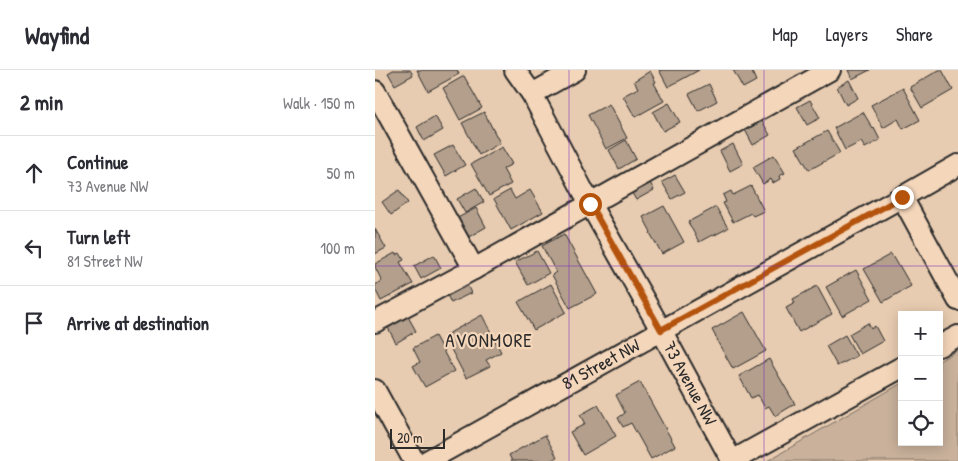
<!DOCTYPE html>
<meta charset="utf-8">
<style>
:root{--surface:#fff;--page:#f2f2f3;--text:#2b2b33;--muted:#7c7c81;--line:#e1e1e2}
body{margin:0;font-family:"Patrick Hand",sans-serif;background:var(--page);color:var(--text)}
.controls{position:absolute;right:15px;bottom:15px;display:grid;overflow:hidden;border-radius:0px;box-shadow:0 2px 12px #0003}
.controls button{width:45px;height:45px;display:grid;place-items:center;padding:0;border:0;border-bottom:1px solid var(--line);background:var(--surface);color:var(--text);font:25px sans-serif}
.scale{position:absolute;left:15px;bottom:12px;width:55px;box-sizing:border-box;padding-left:5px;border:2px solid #2b2b2b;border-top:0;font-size:14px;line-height:18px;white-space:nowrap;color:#2b2b2b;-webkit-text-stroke:4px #f4d6ba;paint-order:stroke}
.stop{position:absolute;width:15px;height:15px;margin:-11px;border:4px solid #b45309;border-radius:50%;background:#fff}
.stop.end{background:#b45309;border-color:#fff;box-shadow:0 1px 5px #0008}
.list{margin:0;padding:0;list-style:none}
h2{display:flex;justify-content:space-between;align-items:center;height:65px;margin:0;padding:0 20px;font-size:21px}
h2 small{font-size:16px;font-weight:400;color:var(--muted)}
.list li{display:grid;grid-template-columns:32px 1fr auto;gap:15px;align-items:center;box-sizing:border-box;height:75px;padding:0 20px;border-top:1px solid var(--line)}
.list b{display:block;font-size:19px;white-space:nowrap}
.list p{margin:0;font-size:16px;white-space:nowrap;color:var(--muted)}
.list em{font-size:16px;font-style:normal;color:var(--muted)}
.icon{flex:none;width:28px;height:28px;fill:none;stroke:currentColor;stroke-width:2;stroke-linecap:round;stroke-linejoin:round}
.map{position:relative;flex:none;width:583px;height:391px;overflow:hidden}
header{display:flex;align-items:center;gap:30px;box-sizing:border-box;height:70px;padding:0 25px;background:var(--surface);border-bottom:1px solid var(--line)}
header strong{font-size:24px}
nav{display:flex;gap:28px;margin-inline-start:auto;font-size:18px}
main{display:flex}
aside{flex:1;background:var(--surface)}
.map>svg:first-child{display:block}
</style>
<header>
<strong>Wayfind</strong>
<nav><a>Map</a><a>Layers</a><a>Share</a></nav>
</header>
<main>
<aside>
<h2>2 min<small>Walk · 150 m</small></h2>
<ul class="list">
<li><svg class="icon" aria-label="ahead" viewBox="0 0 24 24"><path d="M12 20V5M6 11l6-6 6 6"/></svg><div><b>Continue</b><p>73 Avenue NW</p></div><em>50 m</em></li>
<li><svg class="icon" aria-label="left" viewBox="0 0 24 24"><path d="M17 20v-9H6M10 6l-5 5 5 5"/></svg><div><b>Turn left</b><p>81 Street NW</p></div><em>100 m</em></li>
<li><svg class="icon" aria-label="arrive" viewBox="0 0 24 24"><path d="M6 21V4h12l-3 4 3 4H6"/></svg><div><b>Arrive at destination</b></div></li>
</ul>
</aside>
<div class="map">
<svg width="583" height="391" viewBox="0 0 583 391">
<rect width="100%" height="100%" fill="#e8ccb1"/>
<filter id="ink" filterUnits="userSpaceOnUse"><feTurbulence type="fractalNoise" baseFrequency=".02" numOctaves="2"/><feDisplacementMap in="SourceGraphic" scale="10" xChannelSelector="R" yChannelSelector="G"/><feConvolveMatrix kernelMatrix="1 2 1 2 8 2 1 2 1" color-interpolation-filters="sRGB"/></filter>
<g filter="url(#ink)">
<path fill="#c9b19b" stroke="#7a6e63" d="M 583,280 L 583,391 L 392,391 L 527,313 L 527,372 L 564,372 L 564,291 Z"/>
<path fill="#b39f8c" stroke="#2b2b2b" d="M 18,0 L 35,0 L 38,5 L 20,15 L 13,3 Z
M 42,0 L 82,0 L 84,4 L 53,21 Z
M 284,0 L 324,0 L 293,17 Z
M 358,0 L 376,0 L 381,11 L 368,18 Z
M 473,0 L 495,0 L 477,9 Z
M 564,0 L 567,0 L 578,20 L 547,38 L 535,17 Z
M 275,1 L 281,12 L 279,13 L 289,31 L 260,47 L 248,26 L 263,18 L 259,11 Z
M 89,6 L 107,38 L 85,50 L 68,18 Z
M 474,10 L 483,28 L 471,35 L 462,17 Z
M 334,14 L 342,31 L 323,41 L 314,24 Z
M 528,18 L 545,50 L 528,59 L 523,49 L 508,58 L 496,35 Z
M 435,30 L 445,48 L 432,55 L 422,37 Z
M 294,33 L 305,52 L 288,61 L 278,42 Z
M 234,34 L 252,68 L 231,79 L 213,45 Z
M 109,42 L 125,73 L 104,85 L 87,53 Z
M 488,42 L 498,59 L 499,58 L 505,70 L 490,78 L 486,72 L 470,80 L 459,58 Z
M 60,46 L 68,60 L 49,71 L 42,57 Z
M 386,49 L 395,65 L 378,75 L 369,58 Z
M 452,61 L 465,83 L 434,100 L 421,78 Z
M 251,70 L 261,89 L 244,99 L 234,80 Z
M 358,74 L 368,94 L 355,101 L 345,81 Z
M 78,75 L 90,95 L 71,106 L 59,85 Z
M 127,77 L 137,94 L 128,99 L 136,114 L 114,126 L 96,94 Z
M 399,85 L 410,103 L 404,106 L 405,109 L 398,113 L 396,109 L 388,114 L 378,97 Z
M 300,105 L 310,122 L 297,129 L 287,112 Z
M 272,107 L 279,120 L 261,130 L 254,118 Z
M 376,116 L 389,141 L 378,146 L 376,143 L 358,152 L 348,133 L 351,132 L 348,125 L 356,121 L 358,125 Z
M 101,118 L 109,132 L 90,143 L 82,129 Z
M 24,120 L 33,133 L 16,145 L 7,132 Z
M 135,120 L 140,129 L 155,120 L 168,142 L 136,160 L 119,129 Z
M 289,136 L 309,172 L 287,184 L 275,163 L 276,162 L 268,147 Z
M 341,137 L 353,158 L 338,166 L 337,165 L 324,172 L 313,152 Z
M 101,138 L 111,157 L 90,169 L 79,150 Z
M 0,159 L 11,178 L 0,184 Z
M 189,164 L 222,224 L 195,238 L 177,205 L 181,202 L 167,176 Z
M 162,181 L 174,203 L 153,215 L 140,192 Z
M 20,183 L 21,185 L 25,183 L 29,190 L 25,192 L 38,214 L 6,231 L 0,219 L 0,215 L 7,211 L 0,197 L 0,194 Z
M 516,184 L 523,196 L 524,195 L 536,216 L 508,232 L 489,199 Z
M 59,185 L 66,198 L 46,209 L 39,196 Z
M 481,200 L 497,229 L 467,246 L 451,217 Z
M 89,209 L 96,223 L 76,233 L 69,219 Z
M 176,214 L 191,242 L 159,260 L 143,232 Z
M 442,216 L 457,244 L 424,262 L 411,238 L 420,233 L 418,229 Z
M 369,242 L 391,281 L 358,299 L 342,271 L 343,271 L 337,260 Z
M 31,243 L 41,261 L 21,273 L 11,254 Z
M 107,245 L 126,282 L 111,290 L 115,296 L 91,308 L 69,266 Z
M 493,253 L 496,259 L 500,256 L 508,271 L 485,284 L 474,264 Z
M 470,265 L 482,286 L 462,296 L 451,276 Z
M 60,266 L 79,301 L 50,317 L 38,296 L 45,292 L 38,278 Z
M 394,289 L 420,334 L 400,346 L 394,336 L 390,338 L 383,325 L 376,328 L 364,306 Z
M 265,312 L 300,376 L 276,389 L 256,353 L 248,357 L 243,348 L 250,343 L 241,325 Z
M 223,335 L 241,366 L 208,385 L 195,362 L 210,354 L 205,345 Z
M 170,365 L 182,387 L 175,391 L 137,391 L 134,385 Z"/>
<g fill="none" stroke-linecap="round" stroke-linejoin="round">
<defs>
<g id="minor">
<path id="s1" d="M 140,0 L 157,24 L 215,134 L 286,260 L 357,391 L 527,297"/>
<path d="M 0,21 L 99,199"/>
<path d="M 157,24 L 200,0"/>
<path d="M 527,127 L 583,230"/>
<path d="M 0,252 L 99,199 L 455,0"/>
<path d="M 564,276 L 583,266"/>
<path d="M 0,320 L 39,391"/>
<path id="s2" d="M 52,391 L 527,127 L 583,95"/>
</g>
</defs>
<use href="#minor" stroke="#2b2b2b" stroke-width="24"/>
<use href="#minor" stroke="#f4d6ba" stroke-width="20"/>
</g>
</g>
<g fill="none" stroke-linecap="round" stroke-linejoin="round" filter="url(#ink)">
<path stroke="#b45309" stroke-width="6" d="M 215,134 L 286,260 L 527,127"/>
</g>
<path fill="none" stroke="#7b2cbf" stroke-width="1" stroke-opacity="0.55" d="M 194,0 L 194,391M 389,0 L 389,391M 0,196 L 583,196"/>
<g text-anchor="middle" stroke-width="4.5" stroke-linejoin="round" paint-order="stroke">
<g font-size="18" fill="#2b2b2b" stroke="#f4d6ba">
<text dy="6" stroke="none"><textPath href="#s2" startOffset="199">81 Street NW</textPath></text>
<text dy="6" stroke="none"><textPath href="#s1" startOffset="359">73 Avenue NW</textPath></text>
</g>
<g font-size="19" letter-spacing="1" fill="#2b2b2b" stroke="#f4d6ba">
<text x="114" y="277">AVONMORE</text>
</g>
</g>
</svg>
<div class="controls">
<button>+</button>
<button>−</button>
<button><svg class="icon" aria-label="locate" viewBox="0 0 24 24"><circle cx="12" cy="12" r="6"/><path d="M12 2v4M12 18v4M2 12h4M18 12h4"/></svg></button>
</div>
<div class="scale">20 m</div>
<div class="stop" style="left:215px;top:134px"></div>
<div class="stop end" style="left:527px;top:127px"></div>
</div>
</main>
